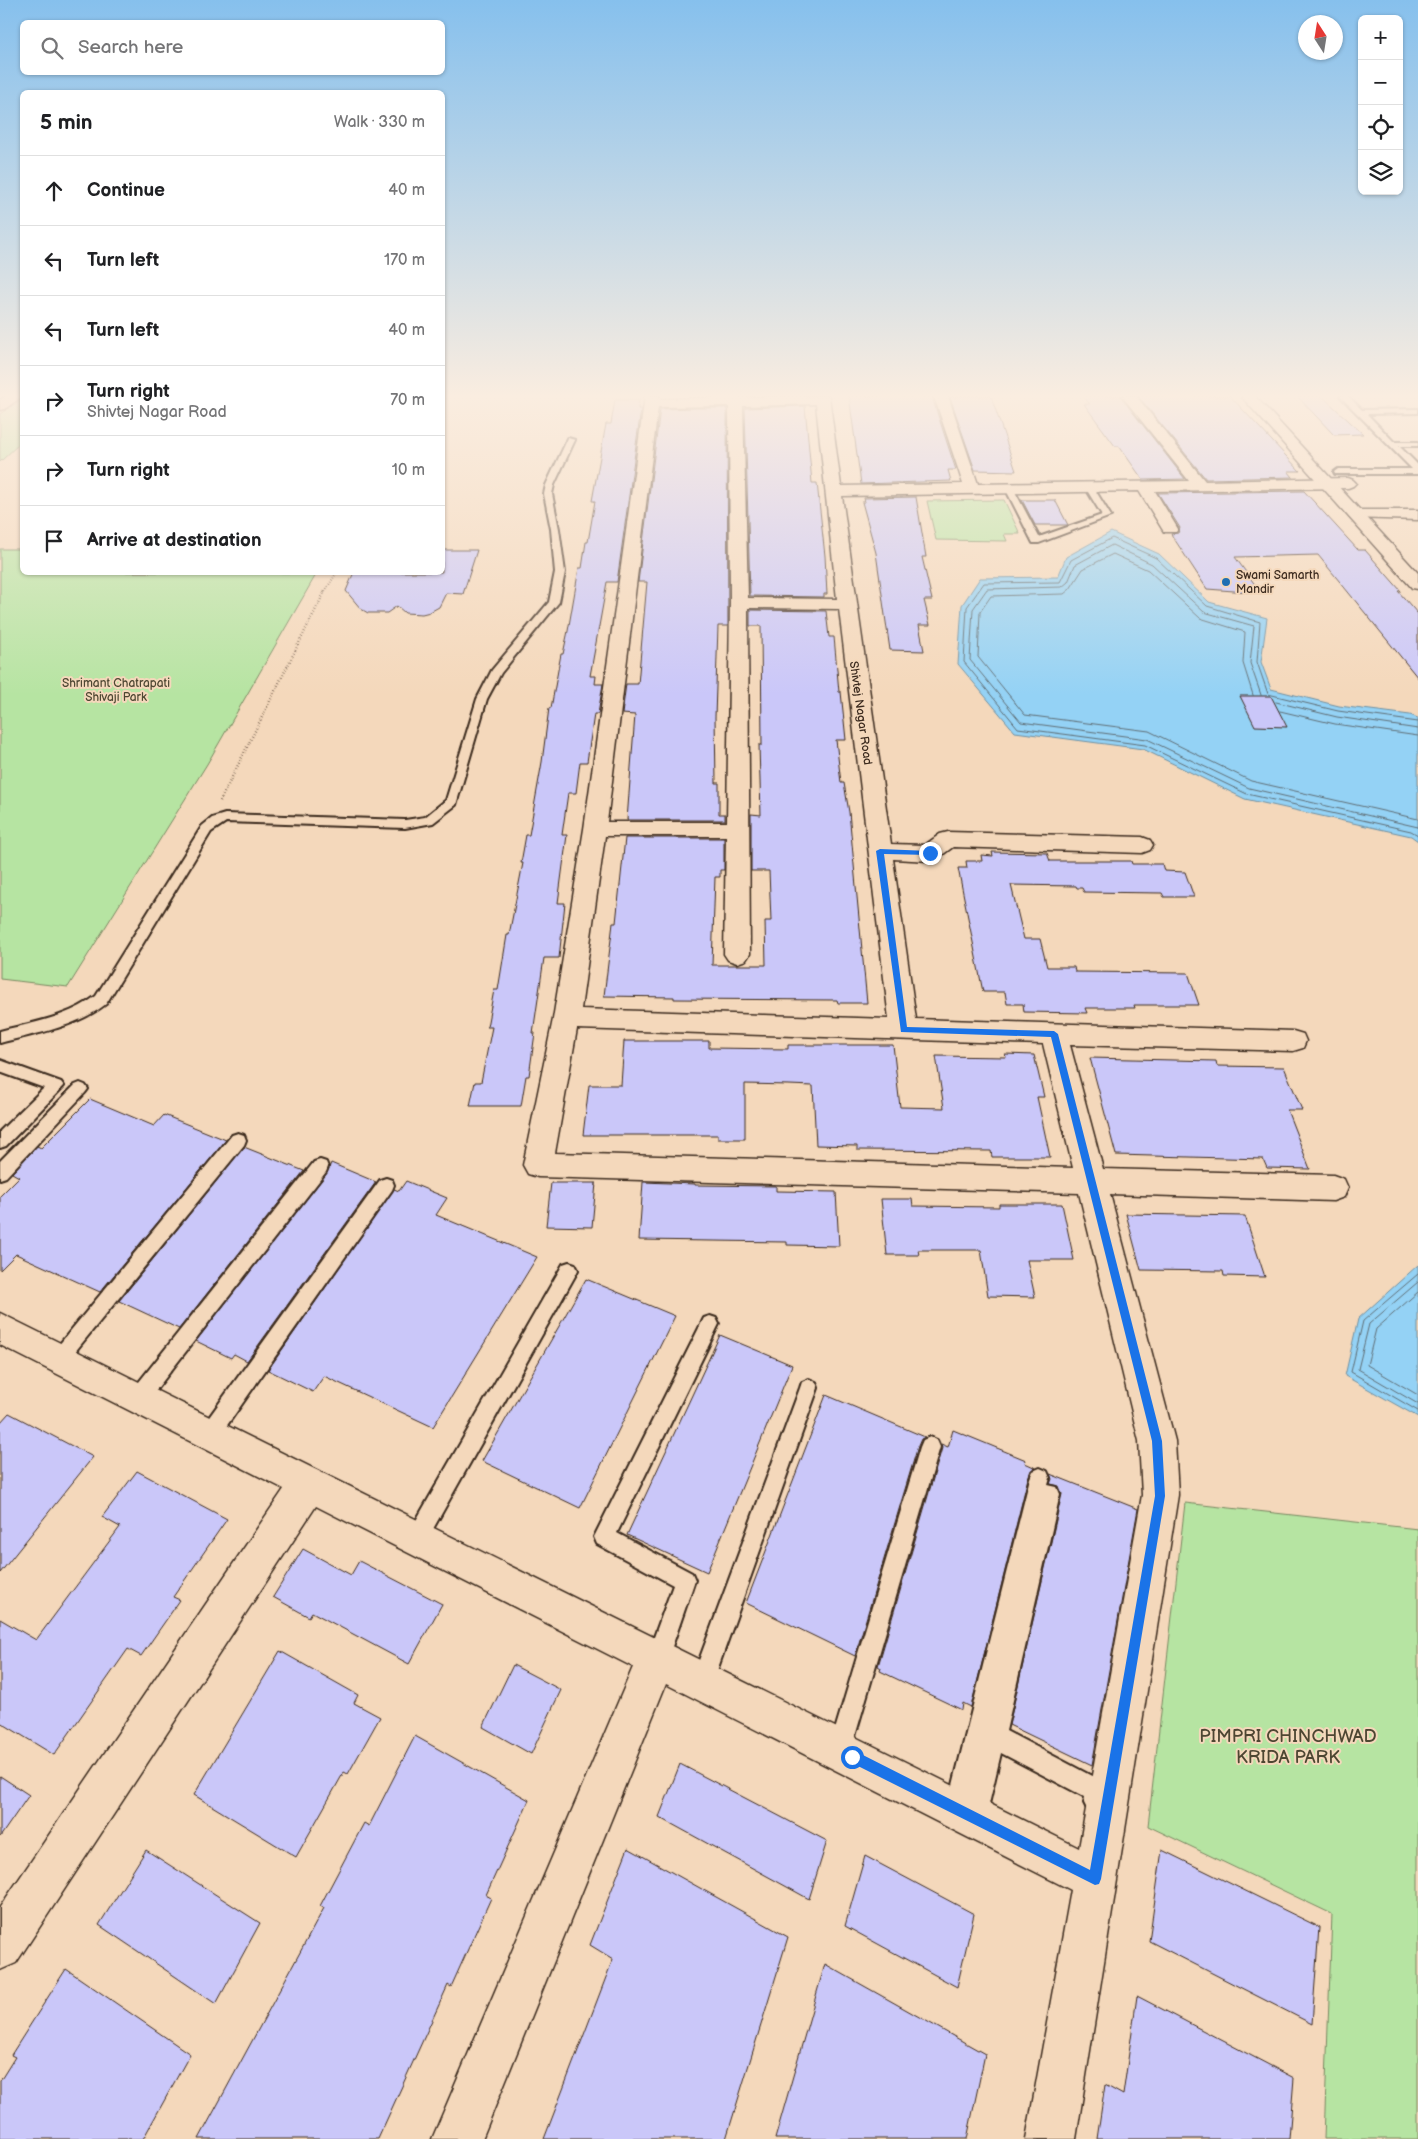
<!DOCTYPE html>
<meta charset="utf-8">
<style>
:root{--surface:#fff;--page:#f6f6f6;--text:#202124;--muted:#757577;--line:#e0e0e0}
body{margin:0;font-family:"Balsamiq Sans",sans-serif;background:var(--page);color:var(--text)}
.controls{position:absolute;right:15px;top:15px;display:grid;overflow:hidden;border-radius:8px;box-shadow:0 1px 4px #0004}
.controls button{width:45px;height:45px;display:grid;place-items:center;padding:0;border:0;border-bottom:1px solid var(--line);background:var(--surface);color:var(--text);font:25px sans-serif}
.compass{position:absolute;left:1298px;top:15px;width:45px;height:45px;border-radius:50%;background:var(--surface);box-shadow:0 1px 4px #0004;rotate:348deg}
.stop{position:absolute;width:15px;height:15px;margin:-11px;border:4px solid #1a73e8;border-radius:50%;background:#fff}
.stop.end{background:#1a73e8;border-color:#fff;box-shadow:0 1px 5px #0008}
.list{margin:0;padding:0;list-style:none}
h2{display:flex;justify-content:space-between;align-items:center;height:65px;margin:0;padding:0 20px;font-size:21px}
h2 small{font-size:16px;font-weight:400;color:var(--muted)}
.list li{display:grid;grid-template-columns:32px 1fr auto;gap:15px;align-items:center;box-sizing:border-box;height:70px;padding:0 20px;border-top:1px solid var(--line)}
.list b{display:block;font-size:19px;white-space:nowrap}
.list p{margin:0;font-size:16px;white-space:nowrap;color:var(--muted)}
.list em{font-size:16px;font-style:normal;color:var(--muted)}
.icon{flex:none;width:28px;height:28px;fill:none;stroke:currentColor;stroke-width:2;stroke-linecap:round;stroke-linejoin:round}
.map{position:relative;flex:none;width:1418px;height:2139px;overflow:hidden}
.search{position:absolute;background:var(--surface);box-shadow:0 1px 4px #0004;left:20px;top:20px;width:425px;height:55px;display:flex;align-items:center;gap:12px;box-sizing:border-box;padding:0 18px;border-radius:8px;color:var(--muted);font-size:19px}
.panel{position:absolute;background:var(--surface);box-shadow:0 1px 4px #0004;left:20px;top:90px;width:425px;height:485px;border-radius:8px}
.map>svg:first-child{display:block}
</style>
<div class="map">
<svg width="1418" height="2139" viewBox="0 0 1418 2139">
<rect width="100%" height="100%" fill="#f4d8bb"/>
<filter id="ink" filterUnits="userSpaceOnUse"><feTurbulence type="fractalNoise" baseFrequency=".02" numOctaves="2"/><feDisplacementMap in="SourceGraphic" scale="10" xChannelSelector="R" yChannelSelector="G"/><feConvolveMatrix kernelMatrix="1 2 1 2 8 2 1 2 1" color-interpolation-filters="sRGB"/></filter>
<g filter="url(#ink)">
<path fill="#b6e4a2" stroke="#788760" d="M 22,399 L 22,441 L 0,462 L 0,414 Z
M 1004,500 L 1020,534 L 1004,534 L 1007,541 L 936,540 L 927,501 Z
M 0,549 L 22,549 L 22,572 L 317,573 L 207,764 L 68,987 L 0,979 Z
M 1185,1503 L 1418,1529 L 1418,2139 L 1324,2139 L 1332,1914 L 1148,1826 Z"/>
<path fill="#94d2f5" stroke="#708f9f" d="M 1111,532 L 1159,554 L 1209,602 L 1267,618 L 1261,662 L 1271,689 L 1339,706 L 1410,715 L 1418,718 L 1418,841 L 1411,836 L 1245,799 L 1143,749 L 1015,732 L 958,664 L 962,605 L 980,578 L 1058,577 L 1066,557 Z
M 1418,1265 L 1418,1417 L 1345,1376 L 1358,1319 Z"/>
<g fill="none" stroke-linecap="round" stroke-linejoin="round">
<path stroke="#5f6d74" stroke-width="1" d="M 1253,695 L 1243,663 L 1245,632 L 1200,618 L 1148,570 L 1113,554 L 1083,569 L 1070,589 L 1064,594 L 991,596 L 980,612 L 978,657 L 1025,715 L 1149,731 L 1251,781 L 1418,819
M 1261,695 L 1250,663 L 1254,626 L 1204,612 L 1152,564 L 1112,545 L 1075,565 L 1068,582 L 1062,587 L 987,589 L 973,609 L 970,660 L 1021,722 L 1147,739 L 1249,788 L 1418,827
M 1276,702 L 1337,717 L 1418,729
M 1280,711 L 1335,724 L 1418,736
M 1418,722 L 1338,711 L 1268,694 L 1257,662 L 1260,622 L 1207,606 L 1156,558 L 1112,538 L 1071,560 L 1060,582 L 984,583 L 967,607 L 964,662 L 1018,728 L 1145,745 L 1247,794 L 1411,831 L 1418,835
M 1418,1274 L 1363,1321 L 1351,1372 L 1418,1411
M 1418,1282 L 1369,1324 L 1358,1369 L 1418,1404
M 1418,1292 L 1376,1329 L 1367,1365 L 1418,1395"/>
</g>
<path fill="#cac7f9" stroke="#3b2a1e" d="M 849,396 L 932,397 L 956,470 L 948,470 L 951,481 L 861,484 Z
M 957,396 L 991,396 L 1016,471 L 975,470 L 950,397 L 957,397 Z
M 1083,396 L 1120,396 L 1185,479 L 1143,480 L 1119,446 L 1115,446 L 1084,404 L 1090,404 Z
M 1138,396 L 1230,396 L 1300,471 L 1288,471 L 1293,477 L 1206,479 Z
M 1297,396 L 1322,396 L 1363,434 L 1334,435 Z
M 615,400 L 639,400 L 638,409 L 641,409 L 617,582 L 607,582 L 590,676 L 596,676 L 595,684 L 603,684 L 598,714 L 594,714 L 587,762 L 580,762 L 576,793 L 568,793 L 562,835 L 567,835 L 558,903 L 565,903 L 559,958 L 544,958 L 533,1033 L 535,1033 L 529,1076 L 526,1076 L 521,1106 L 470,1106 L 475,1082 L 481,1082 L 492,1027 L 487,1027 L 494,990 L 498,990 L 507,935 L 509,935 L 523,863 L 521,863 L 526,835 L 529,835 L 542,762 L 549,708 L 551,708 L 561,654 L 563,654 L 568,631 L 579,568 L 582,568 L 586,542 L 588,542 L 595,501 L 592,501 L 606,424 L 611,424 Z
M 805,406 L 812,483 L 817,483 L 825,556 L 827,594 L 824,594 L 824,597 L 750,596 L 745,408 Z
M 696,408 L 727,408 L 728,626 L 718,626 L 715,717 L 716,783 L 719,783 L 719,814 L 725,814 L 725,820 L 627,820 L 635,715 L 622,714 L 626,684 L 638,684 L 647,582 L 638,582 L 660,409 Z
M 1304,491 L 1358,550 L 1365,550 L 1401,591 L 1398,591 L 1418,614 L 1418,678 L 1318,555 L 1235,557 L 1261,593 L 1207,589 L 1171,534 L 1178,533 L 1180,528 L 1158,493 Z
M 916,497 L 926,557 L 922,557 L 932,600 L 924,600 L 930,625 L 919,625 L 924,651 L 890,650 L 876,553 L 862,502 L 865,502 L 864,498 Z
M 1022,500 L 1055,500 L 1068,525 L 1035,525 Z
M 442,550 L 477,550 L 463,594 L 446,593 L 439,607 L 430,612 L 422,614 L 405,613 L 397,606 L 387,613 L 368,613 L 361,609 L 346,591 L 354,572 L 442,572 Z
M 750,610 L 826,611 L 829,637 L 834,637 L 839,692 L 841,692 L 846,740 L 836,740 L 841,783 L 844,783 L 849,812 L 867,1003 L 838,1003 L 837,1000 L 674,999 L 674,997 L 604,996 L 613,923 L 616,923 L 625,838 L 724,838 L 724,870 L 720,870 L 720,877 L 715,877 L 712,965 L 766,965 L 765,921 L 771,921 L 769,871 L 751,871 L 751,814 L 761,815 L 759,745 L 762,745 L 761,626 L 750,626 Z
M 1240,696 L 1271,696 L 1287,727 L 1255,726 Z
M 992,852 L 1047,853 L 1050,861 L 1131,861 L 1132,864 L 1162,864 L 1164,871 L 1185,872 L 1194,897 L 1164,897 L 1162,893 L 1084,892 L 1082,888 L 1077,888 L 1076,886 L 1011,885 L 1024,939 L 1040,939 L 1047,967 L 1074,967 L 1075,972 L 1188,973 L 1199,1005 L 1134,1005 L 1135,1008 L 1085,1008 L 1087,1013 L 1024,1012 L 1023,1004 L 1007,1004 L 1005,992 L 983,992 L 958,868 L 967,868 L 966,861 L 982,861 L 981,855 L 993,856 Z
M 624,1041 L 709,1041 L 709,1048 L 788,1049 L 788,1045 L 893,1045 L 900,1107 L 944,1108 L 936,1056 L 1006,1057 L 1005,1054 L 1034,1055 L 1044,1097 L 1037,1097 L 1050,1157 L 992,1157 L 991,1151 L 857,1150 L 857,1146 L 816,1145 L 813,1086 L 789,1085 L 745,1084 L 745,1139 L 718,1139 L 718,1135 L 583,1135 L 589,1085 L 621,1085 Z
M 1090,1058 L 1216,1061 L 1217,1066 L 1284,1067 L 1302,1110 L 1287,1110 L 1310,1169 L 1267,1168 L 1263,1159 L 1116,1155 Z
M 90,1099 L 154,1126 L 164,1115 L 226,1140 L 100,1292 L 16,1254 L 0,1270 L 0,1196 L 19,1177 L 12,1173 L 37,1146 L 41,1148 Z
M 244,1147 L 304,1171 L 179,1329 L 119,1301 Z
M 331,1163 L 376,1182 L 247,1361 L 234,1354 L 231,1358 L 196,1341 L 327,1173 Z
M 406,1181 L 447,1198 L 436,1215 L 537,1257 L 433,1427 L 324,1376 L 313,1392 L 268,1370 L 394,1189 L 399,1191 Z
M 643,1182 L 695,1184 L 695,1185 L 776,1186 L 776,1191 L 836,1192 L 839,1246 L 787,1245 L 787,1242 L 639,1240 Z
M 551,1183 L 596,1183 L 592,1227 L 546,1226 Z
M 881,1199 L 912,1199 L 913,1206 L 999,1207 L 999,1204 L 1062,1204 L 1074,1260 L 1027,1260 L 1035,1297 L 988,1296 L 981,1250 L 918,1250 L 919,1255 L 887,1255 Z
M 1126,1214 L 1245,1216 L 1265,1277 L 1224,1276 L 1223,1271 L 1141,1270 Z
M 586,1279 L 675,1316 L 580,1508 L 482,1461 Z
M 720,1335 L 792,1365 L 707,1572 L 627,1535 Z
M 826,1395 L 925,1437 L 921,1439 L 918,1446 L 855,1656 L 746,1603 Z
M 9,1413 L 93,1457 L 0,1573 L 0,1423 Z
M 953,1430 L 1026,1460 L 1025,1463 L 1036,1468 L 1031,1470 L 1028,1478 L 971,1707 L 963,1703 L 962,1710 L 880,1671 L 881,1668 L 878,1666 L 942,1448 L 941,1444 L 948,1447 Z
M 137,1471 L 227,1519 L 173,1597 L 180,1600 L 141,1656 L 128,1649 L 54,1755 L 0,1722 L 0,1619 L 36,1640 L 120,1527 L 102,1517 Z
M 1050,1474 L 1138,1509 L 1092,1765 L 1009,1725 L 1062,1494 L 1059,1486 L 1050,1484 L 1052,1479 Z
M 303,1549 L 351,1575 L 359,1561 L 442,1604 L 409,1664 L 312,1612 L 309,1617 L 273,1597 Z
M 280,1651 L 358,1695 L 354,1703 L 380,1717 L 348,1774 L 344,1772 L 296,1857 L 194,1795 Z
M 513,1665 L 561,1690 L 531,1754 L 483,1727 Z
M 415,1736 L 529,1800 L 486,1895 L 491,1898 L 451,1987 L 448,1985 L 378,2139 L 199,2139 L 324,1908 L 320,1906 L 364,1823 L 369,1826 Z
M 680,1764 L 827,1841 L 809,1899 L 659,1817 Z
M 0,1776 L 29,1795 L 0,1837 Z
M 628,1848 L 788,1937 L 726,2139 L 544,2139 L 613,1959 L 590,1945 Z
M 146,1850 L 260,1923 L 216,2004 L 99,1925 Z
M 1162,1850 L 1319,1927 L 1312,2024 L 1149,1941 Z
M 865,1856 L 974,1914 L 957,1987 L 845,1926 Z
M 825,1964 L 985,2054 L 967,2139 L 775,2139 Z
M 66,1969 L 190,2054 L 143,2139 L 0,2139 L 0,2081 L 15,2057 L 11,2055 Z
M 1137,1996 L 1294,2078 L 1289,2139 L 1097,2139 L 1105,2085 L 1123,2095 Z"/>
<g fill="none" stroke-linecap="round" stroke-linejoin="round">
<defs>
<path id="lane" d="M 1340,396 L 1348,396 L 1362,410 L 1418,409 L 1418,413 L 1367,414 L 1394,442 L 1418,442 L 1418,446 L 1399,446 L 1418,465 L 1418,474 L 1335,474 L 1334,472 L 1338,469 L 1412,469 Z
M 568,438 L 575,440 L 554,485 L 552,494 L 559,529 L 565,572 L 559,602 L 501,673 L 487,699 L 456,805 L 433,823 L 405,828 L 226,822 L 211,832 L 106,1004 C 75,1028 37,1033 0,1043 L 0,1031 C 34,1022 67,1018 96,996 L 202,826 L 212,818 L 225,814 L 405,820 L 425,817 L 446,800 L 477,699 L 492,670 L 549,602 L 555,572 L 551,529 L 544,494 L 546,485 Z
M 1009,485 L 1013,488 L 1039,537 L 1102,515 L 1085,487 L 1086,485 L 1092,485 L 1111,516 L 1039,543 L 1033,543 L 1005,488 Z
M 0,1060 L 61,1082 L 64,1086 L 6,1146 L 0,1148 L 0,1131 L 44,1088 L 0,1072 Z
M 80,1083 L 85,1085 L 88,1089 L 85,1093 L 6,1177 L 0,1179 L 0,1161 L 75,1085 Z
M 238,1133 L 244,1135 L 246,1140 L 244,1145 L 65,1364 L 59,1367 L 53,1364 L 50,1358 L 53,1352 L 232,1135 Z
M 320,1160 L 326,1162 L 328,1167 L 326,1172 L 145,1404 L 138,1407 L 131,1404 L 129,1398 L 131,1392 L 314,1162 Z
M 386,1178 L 392,1180 L 394,1185 L 392,1190 L 216,1441 L 209,1444 L 202,1441 L 199,1434 L 202,1427 L 380,1180 Z
M 569,1262 L 575,1264 L 578,1270 L 575,1276 L 424,1545 L 417,1548 L 410,1545 L 407,1538 L 410,1531 L 563,1264 Z
M 710,1316 L 716,1318 L 719,1324 L 617,1533 L 692,1573 L 695,1580 L 665,1667 L 657,1670 L 649,1667 L 646,1659 L 673,1585 L 597,1544 L 594,1537 L 704,1318 Z
M 809,1379 L 816,1382 L 818,1388 L 713,1682 L 710,1690 L 702,1693 L 694,1690 L 691,1682 L 800,1388 L 802,1382 Z
M 930,1437 L 937,1440 L 940,1447 L 851,1750 L 848,1758 L 840,1761 L 832,1758 L 829,1750 L 920,1447 L 923,1440 Z
M 1040,1468 L 1047,1471 L 1050,1478 L 1048,1485 L 1057,1487 L 1060,1494 L 1006,1731 L 1105,1783 C 1109,1793 1108,1801 1104,1811 L 1096,1815 L 1088,1811 L 1084,1803 L 1085,1797 L 1001,1753 L 986,1817 L 982,1825 L 974,1829 L 966,1825 L 963,1819 L 959,1821 L 951,1817 L 947,1809 L 1030,1478 L 1033,1471 Z"/>
<path id="street" d="M 6,396 L 22,396 L 5,409 L 0,410 L 0,400 Z
M 645,396 L 659,396 L 659,399 L 829,396 L 841,486 L 963,484 L 934,396 L 948,396 L 978,484 L 1189,481 L 1122,396 L 1136,396 L 1205,481 L 1348,478 L 1353,480 L 1356,483 L 1353,486 L 1348,488 L 1155,491 L 1178,529 L 1176,532 L 1164,532 L 1139,491 L 842,496 L 891,844 L 925,845 L 940,834 L 948,832 L 1142,837 L 1150,840 L 1153,845 L 1150,850 L 1142,853 L 953,847 L 938,858 L 930,861 L 893,859 L 916,1019 L 1293,1031 L 1303,1034 L 1306,1041 L 1303,1048 L 1293,1051 L 1070,1045 L 1103,1169 L 1333,1175 L 1344,1179 L 1348,1188 L 1344,1197 L 1333,1201 L 1110,1194 L 1175,1441 L 1178,1495 L 1076,2139 L 1026,2139 L 1071,1890 L 666,1684 L 482,2139 L 432,2139 L 633,1667 L 316,1506 L 16,1963 L 0,1970 L 0,1907 L 284,1489 L 0,1345 L 0,1313 L 1079,1848 L 1142,1495 L 1139,1441 L 1079,1193 L 538,1177 L 528,1174 L 523,1165 L 553,1019 L 584,829 ZM 816,404 L 837,599 L 748,598 L 743,406 ZM 729,406 L 730,603 L 727,822 L 607,822 L 658,407 ZM 748,608 L 839,609 L 889,1019 L 581,1009 L 605,836 L 726,836 L 724,954 L 728,960 L 737,963 L 746,960 L 750,954 ZM 577,1029 L 1043,1044 L 1073,1168 L 555,1153 Z
M 1356,510 L 1418,510 L 1418,520 L 1350,518 L 1348,515 L 1350,512 Z"/>
<path id="secondary" d="M 1241,396 L 1255,396 L 1418,573 L 1418,589 L 1412,588 Z"/>
</defs>
<use href="#lane" stroke="#3b2a1e" stroke-width="4"/>
<use href="#street" stroke="#3b2a1e" stroke-width="3"/>
<use href="#secondary" stroke="#3b2a1e" stroke-width="3"/>
<path stroke="#3b2a1e" stroke-width="2" stroke-dasharray="0.5 2" stroke-linecap="butt" d="M 324,593 L 337,572"/>
<path stroke="#3b2a1e" stroke-width="2.5" stroke-dasharray="0.5 2.5" stroke-linecap="butt" d="M 220,801 L 325,591"/>
<use href="#lane" fill="#f4d8bb" fill-rule="evenodd"/>
<use href="#street" fill="#f4d8bb" fill-rule="evenodd"/>
<use href="#secondary" fill="#f4d8bb" fill-rule="evenodd"/>
</g>
</g>
<linearGradient id="sky" x2="0" y2="1"><stop stop-color="#86c0ed"/><stop offset="0.57" stop-color="#faede0"/><stop offset="1" stop-color="#faede0" stop-opacity="0"/></linearGradient>
<rect width="1418" height="695" fill="url(#sky)"/>
<path fill="#1a73e8" d="M 880,849 L 930,851 L 934,853 L 930,855 L 884,854 L 907,1027 L 1054,1031 L 1058,1034 L 1162,1441 L 1165,1496 L 1101,1879 L 1099,1884 L 1095,1885 L 848,1761 L 846,1757 L 848,1752 L 852,1751 L 857,1752 L 1090,1870 L 1155,1496 L 1152,1441 L 1051,1037 L 901,1032 L 876,851 Z"/>
<circle fill="#1f6fb2" stroke="#f4d8bb" stroke-width="2" cx="1226" cy="582" r="5"/>
<g text-anchor="middle" stroke-width="4" stroke-linejoin="round" paint-order="stroke">
<g font-size="12" fill="#3b2a1e" stroke="#f4d8bb" text-anchor="start">
<text x="1236" y="579">Swami Samarth<tspan x="1236" dy="14">Mandir</tspan></text>
</g>
<g font-size="12" fill="#4d4632" stroke="#f4d8bb">
<text x="116" y="687">Shrimant Chatrapati<tspan x="116" dy="14">Shivaji Park</tspan></text>
</g>
<g font-size="12" fill="#3b2a1e" stroke="#f4d8bb">
<text transform="translate(861 713) rotate(82)" y="4">Shivtej Nagar Road</text>
</g>
<g font-size="18" fill="#4d4632" stroke="#f4d8bb">
<text x="1288" y="1742">PIMPRI CHINCHWAD<tspan x="1288" dy="21">KRIDA PARK</tspan></text>
</g>
</g>
</svg>
<div class="controls">
<button>+</button>
<button>−</button>
<button><svg class="icon" aria-label="locate" viewBox="0 0 24 24"><circle cx="12" cy="12" r="6"/><path d="M12 2v4M12 18v4M2 12h4M18 12h4"/></svg></button>
<button><svg class="icon" aria-label="layers" viewBox="0 0 24 24"><path d="M12 4l9 5-9 5-9-5zM3 14l9 5 9-5"/></svg></button>
</div>
<svg class="compass" viewBox="-18 -18 36 36"><path d="M0-13l5 13h-10z" fill="#e53935"/><path d="M0 13l5-13h-10z" fill="#757577"/></svg>
<div class="stop" style="left:852px;top:1757px"></div>
<div class="stop end" style="left:930px;top:853px"></div>
<div class="search"><svg class="icon" aria-label="search" viewBox="0 0 24 24"><circle cx="10" cy="10" r="6"/><path d="M15 15l6 6"/></svg>Search here</div>
<section class="panel">
<h2>5 min<small>Walk · 330 m</small></h2>
<ul class="list">
<li><svg class="icon" aria-label="ahead" viewBox="0 0 24 24"><path d="M12 20V5M6 11l6-6 6 6"/></svg><div><b>Continue</b></div><em>40 m</em></li>
<li><svg class="icon" aria-label="left" viewBox="0 0 24 24"><path d="M17 20v-9H6M10 6l-5 5 5 5"/></svg><div><b>Turn left</b></div><em>170 m</em></li>
<li><svg class="icon" aria-label="left" viewBox="0 0 24 24"><path d="M17 20v-9H6M10 6l-5 5 5 5"/></svg><div><b>Turn left</b></div><em>40 m</em></li>
<li><svg class="icon" aria-label="right" viewBox="0 0 24 24"><path d="M7 20v-9h11M14 6l5 5-5 5"/></svg><div><b>Turn right</b><p>Shivtej Nagar Road</p></div><em>70 m</em></li>
<li><svg class="icon" aria-label="right" viewBox="0 0 24 24"><path d="M7 20v-9h11M14 6l5 5-5 5"/></svg><div><b>Turn right</b></div><em>10 m</em></li>
<li><svg class="icon" aria-label="arrive" viewBox="0 0 24 24"><path d="M6 21V4h12l-3 4 3 4H6"/></svg><div><b>Arrive at destination</b></div></li>
</ul>
</section>
</div>
